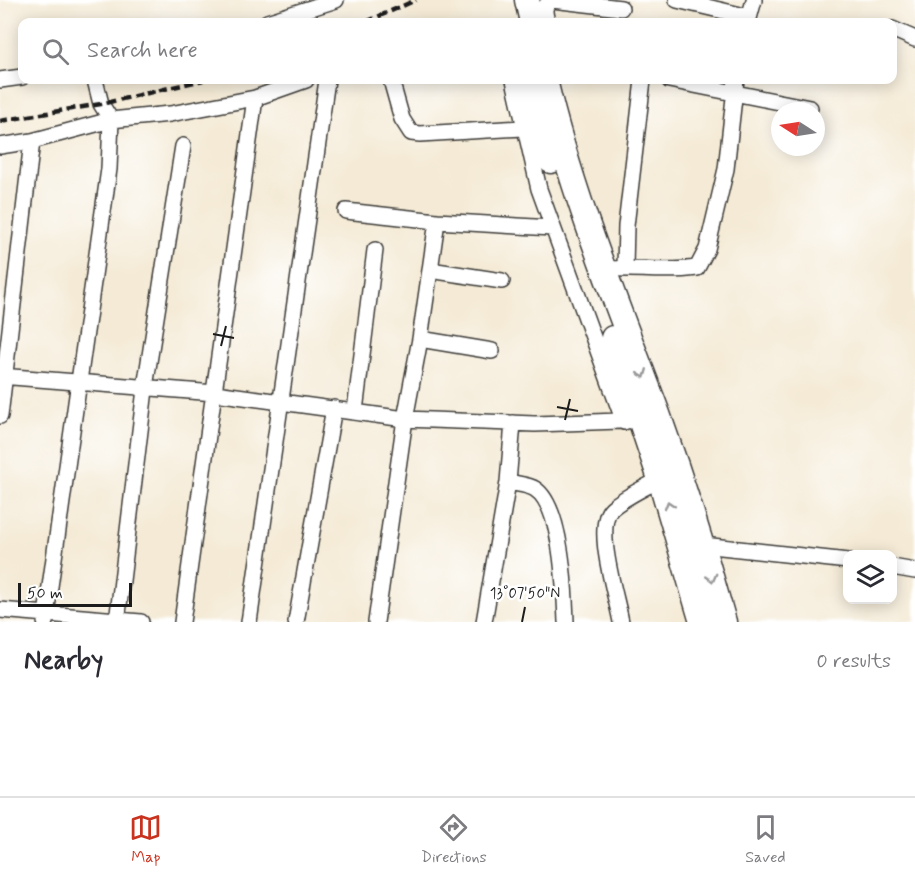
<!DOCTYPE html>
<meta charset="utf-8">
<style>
:root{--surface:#fff;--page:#f2f2f3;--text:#2b2b33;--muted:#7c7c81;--line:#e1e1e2;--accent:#c8321e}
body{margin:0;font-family:Mynerve,sans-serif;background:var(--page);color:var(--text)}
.controls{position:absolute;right:18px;bottom:18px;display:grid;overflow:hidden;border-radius:12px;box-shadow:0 3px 15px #0003}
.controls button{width:54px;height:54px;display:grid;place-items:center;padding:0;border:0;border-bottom:2px solid var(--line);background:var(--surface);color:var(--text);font:30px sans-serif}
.compass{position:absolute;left:771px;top:102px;width:54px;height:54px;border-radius:50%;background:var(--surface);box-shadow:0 3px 15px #0003;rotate:282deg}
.scale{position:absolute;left:18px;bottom:15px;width:114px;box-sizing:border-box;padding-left:6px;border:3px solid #1c1c1c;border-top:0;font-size:16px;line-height:21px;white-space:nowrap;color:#1c1c1c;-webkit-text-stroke:4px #fff;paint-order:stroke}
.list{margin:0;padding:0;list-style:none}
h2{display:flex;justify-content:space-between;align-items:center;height:78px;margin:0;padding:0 24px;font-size:26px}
h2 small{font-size:20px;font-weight:400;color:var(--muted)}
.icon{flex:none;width:33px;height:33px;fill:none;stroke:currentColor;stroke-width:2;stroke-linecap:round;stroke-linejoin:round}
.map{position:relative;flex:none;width:915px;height:622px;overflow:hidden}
.search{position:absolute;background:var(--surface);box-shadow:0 3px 15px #0003;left:18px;right:18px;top:18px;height:66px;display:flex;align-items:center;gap:15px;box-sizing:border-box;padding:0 21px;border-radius:12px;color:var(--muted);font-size:22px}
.sheet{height:174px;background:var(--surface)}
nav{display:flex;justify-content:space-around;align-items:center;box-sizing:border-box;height:84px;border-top:2px solid var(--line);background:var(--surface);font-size:16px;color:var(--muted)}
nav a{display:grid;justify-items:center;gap:3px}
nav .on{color:var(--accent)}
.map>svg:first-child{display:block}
</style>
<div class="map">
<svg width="915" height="622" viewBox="0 0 915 622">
<rect width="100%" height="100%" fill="#fff"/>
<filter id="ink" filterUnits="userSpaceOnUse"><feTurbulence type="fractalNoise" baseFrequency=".0167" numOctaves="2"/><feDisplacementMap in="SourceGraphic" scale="12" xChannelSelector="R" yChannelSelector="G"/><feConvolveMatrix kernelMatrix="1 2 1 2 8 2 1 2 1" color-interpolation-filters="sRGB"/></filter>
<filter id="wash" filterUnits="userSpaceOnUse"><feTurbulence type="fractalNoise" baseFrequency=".008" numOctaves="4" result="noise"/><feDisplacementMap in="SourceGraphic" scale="24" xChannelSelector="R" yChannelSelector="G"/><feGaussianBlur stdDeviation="1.35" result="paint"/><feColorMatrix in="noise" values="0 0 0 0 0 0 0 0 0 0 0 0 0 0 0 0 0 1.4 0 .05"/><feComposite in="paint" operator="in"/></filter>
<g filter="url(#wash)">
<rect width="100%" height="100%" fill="#f4ead5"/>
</g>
<g filter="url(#ink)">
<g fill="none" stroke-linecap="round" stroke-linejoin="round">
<defs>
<path id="street" d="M 677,0 L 749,17
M 267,22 L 336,0
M 547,22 C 545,13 542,6 552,0 L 621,8
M 748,22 L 754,0
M 892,29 L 915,39
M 0,80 L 22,77
M 391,80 L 402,119 L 411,133 L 420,134 L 523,128
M 514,80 L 539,189 L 624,422
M 669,80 L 810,108
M 0,146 L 32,141 L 111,120 L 170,114 L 255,98 L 306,80
M 346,211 L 437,221
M 625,267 L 626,226 L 643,80
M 604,269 C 636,267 664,273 697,268 L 707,249 L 726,169 L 736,80
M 430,270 L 437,221 L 552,228
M 420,339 L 430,270 L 502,281
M 0,376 L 215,393 L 405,419 L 535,424 L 648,420
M 355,411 L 375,250
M 0,416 L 32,141
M 508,482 C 516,484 529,485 535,489 C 562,506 565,593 566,622
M 703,545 L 848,561
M 892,567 L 915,571
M 0,610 L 141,622
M 45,622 L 109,169 L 111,120 L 101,104 L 95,80
M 117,622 L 146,381 L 183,146
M 182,622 L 255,98
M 249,622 L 327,80
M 296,622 L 334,408
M 376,622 L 405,419 L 420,339 L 492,351
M 484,622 L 508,482 L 513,423
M 621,622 C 617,598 593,525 612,508 C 626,496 645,488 660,479"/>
<path id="primary" d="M 527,0 L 532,22
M 528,80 L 532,106 L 551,161
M 545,80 C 572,195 617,304 658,414 C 683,483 705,552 724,622
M 613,338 L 660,479 L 702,622"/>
</defs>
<use href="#street" stroke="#3c3b38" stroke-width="18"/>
<use href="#primary" stroke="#3c3b38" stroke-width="27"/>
<use href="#street" stroke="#fff" stroke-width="15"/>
<use href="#primary" stroke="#fff" stroke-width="24"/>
<path stroke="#1c1c1c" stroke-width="4.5" stroke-dasharray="9 4.5" stroke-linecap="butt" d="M 366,22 L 416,0
M 0,121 L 101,104 L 203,80"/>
</g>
<defs><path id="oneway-chevron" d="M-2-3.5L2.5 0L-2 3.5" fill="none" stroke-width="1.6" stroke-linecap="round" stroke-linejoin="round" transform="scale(1.5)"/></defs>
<g stroke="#999">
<use href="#oneway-chevron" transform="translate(643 374) rotate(69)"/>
<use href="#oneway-chevron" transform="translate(669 505) rotate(-107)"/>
<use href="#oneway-chevron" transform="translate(712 578) rotate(75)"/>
</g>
</g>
<path fill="none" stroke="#1c1c1c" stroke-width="2" d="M 213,334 L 234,338M 221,346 L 226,326M 557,407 L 578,411M 565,420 L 570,399M 522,622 L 525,607"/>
<g font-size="15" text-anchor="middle" fill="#1c1c1c" stroke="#fff" stroke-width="5" stroke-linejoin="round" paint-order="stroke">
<text x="525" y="598">13°07'50"N</text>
</g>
</svg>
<div class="controls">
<button><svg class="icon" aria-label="layers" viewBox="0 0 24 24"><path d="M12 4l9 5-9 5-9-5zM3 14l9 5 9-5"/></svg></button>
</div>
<svg class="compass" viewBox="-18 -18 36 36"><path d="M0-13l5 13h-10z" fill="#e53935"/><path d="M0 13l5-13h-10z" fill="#7c7c81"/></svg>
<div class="scale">50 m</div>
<div class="search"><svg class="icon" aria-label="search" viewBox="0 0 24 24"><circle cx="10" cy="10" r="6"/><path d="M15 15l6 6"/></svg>Search here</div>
</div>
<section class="sheet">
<h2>Nearby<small>0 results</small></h2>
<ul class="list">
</ul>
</section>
<nav>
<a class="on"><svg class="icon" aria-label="map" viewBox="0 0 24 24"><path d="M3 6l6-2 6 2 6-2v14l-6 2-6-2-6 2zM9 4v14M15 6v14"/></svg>Map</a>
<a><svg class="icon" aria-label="directions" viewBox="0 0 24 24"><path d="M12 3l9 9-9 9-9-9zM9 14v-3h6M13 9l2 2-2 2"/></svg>Directions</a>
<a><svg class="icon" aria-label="saved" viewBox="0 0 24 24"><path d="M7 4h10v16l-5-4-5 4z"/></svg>Saved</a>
</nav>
